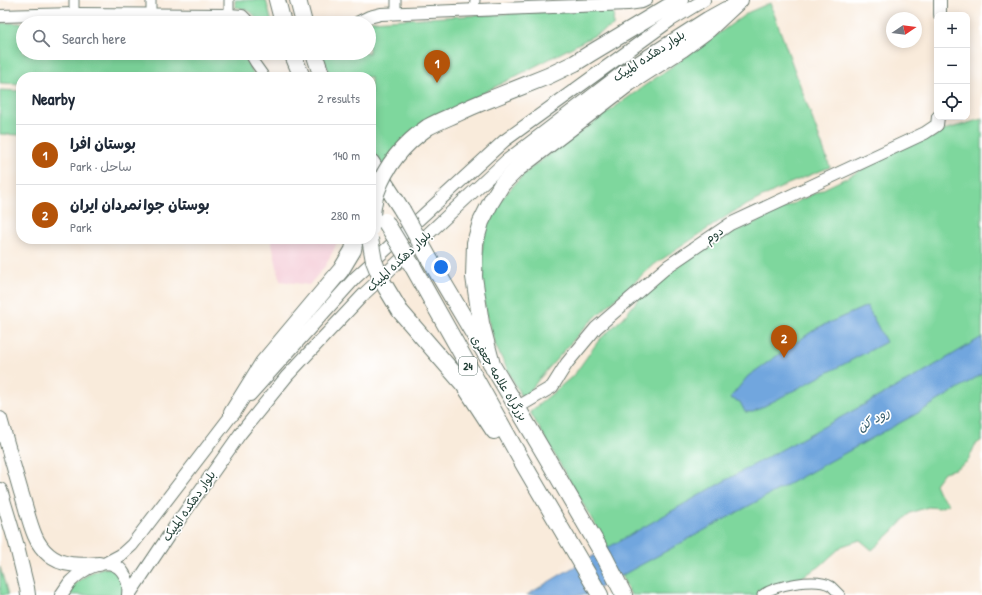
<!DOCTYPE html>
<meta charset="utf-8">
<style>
:root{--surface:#fff;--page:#f2f2f3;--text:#1f2937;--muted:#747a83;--line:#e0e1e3;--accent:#b45309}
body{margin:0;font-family:"Patrick Hand","Playpen Sans Arabic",sans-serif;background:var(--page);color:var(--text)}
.controls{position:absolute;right:12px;top:12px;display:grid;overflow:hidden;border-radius:8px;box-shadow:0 2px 10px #0003}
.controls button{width:36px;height:36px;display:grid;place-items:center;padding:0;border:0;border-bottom:1px solid var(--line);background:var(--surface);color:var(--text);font:20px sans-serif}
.compass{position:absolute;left:886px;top:12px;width:36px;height:36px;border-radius:50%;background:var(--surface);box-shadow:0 2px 10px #0003;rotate:77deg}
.you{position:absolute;left:441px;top:267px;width:14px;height:14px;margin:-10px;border:3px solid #fff;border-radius:50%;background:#1a73e8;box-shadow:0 0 0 6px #1a73e833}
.badge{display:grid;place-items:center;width:26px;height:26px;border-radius:50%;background:var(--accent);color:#fff;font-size:13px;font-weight:700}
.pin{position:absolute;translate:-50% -33px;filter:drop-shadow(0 1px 2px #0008)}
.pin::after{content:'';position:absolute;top:21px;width:14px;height:12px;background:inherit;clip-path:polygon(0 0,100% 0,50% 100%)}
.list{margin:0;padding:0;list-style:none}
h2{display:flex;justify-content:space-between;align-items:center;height:52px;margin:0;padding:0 16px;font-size:17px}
h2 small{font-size:13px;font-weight:400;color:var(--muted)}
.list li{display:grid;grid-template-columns:26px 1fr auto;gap:12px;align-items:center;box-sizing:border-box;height:60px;padding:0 16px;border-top:1px solid var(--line)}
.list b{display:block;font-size:15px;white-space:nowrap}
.list p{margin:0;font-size:13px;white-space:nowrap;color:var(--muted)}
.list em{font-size:13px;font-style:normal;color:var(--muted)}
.icon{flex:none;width:22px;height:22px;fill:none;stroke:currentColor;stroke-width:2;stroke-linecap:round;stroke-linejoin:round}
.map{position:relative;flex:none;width:982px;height:595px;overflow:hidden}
.search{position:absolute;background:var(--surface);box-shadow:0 2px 10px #0003;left:16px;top:16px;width:360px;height:44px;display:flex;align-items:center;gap:10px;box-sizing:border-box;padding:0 14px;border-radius:22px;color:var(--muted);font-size:15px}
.panel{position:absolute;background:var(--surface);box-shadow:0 2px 10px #0003;left:16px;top:72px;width:360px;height:172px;border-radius:16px}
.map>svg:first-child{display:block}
</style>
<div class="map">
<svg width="982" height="595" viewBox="0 0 982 595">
<rect width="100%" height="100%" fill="#fff"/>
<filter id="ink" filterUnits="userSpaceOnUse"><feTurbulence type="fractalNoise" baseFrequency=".025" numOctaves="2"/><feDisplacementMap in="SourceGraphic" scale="8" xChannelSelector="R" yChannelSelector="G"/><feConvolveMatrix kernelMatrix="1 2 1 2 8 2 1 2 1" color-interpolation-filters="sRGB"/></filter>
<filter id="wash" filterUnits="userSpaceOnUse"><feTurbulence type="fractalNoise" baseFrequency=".012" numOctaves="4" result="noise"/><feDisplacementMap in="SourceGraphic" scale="16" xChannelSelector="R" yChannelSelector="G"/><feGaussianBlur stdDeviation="0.9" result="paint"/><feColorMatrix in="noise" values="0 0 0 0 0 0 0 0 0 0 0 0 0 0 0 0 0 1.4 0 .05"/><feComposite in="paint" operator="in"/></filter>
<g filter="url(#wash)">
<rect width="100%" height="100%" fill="#f9ebdb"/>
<path fill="#f5cfd9" d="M 271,239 L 338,239 L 335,247 L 326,265 L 309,285 L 280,281 Z"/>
<path fill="#7ed79d" stroke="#4e8a68" d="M 235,0 L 266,0 L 272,23 L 258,23 C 254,11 247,9 235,7 Z
M 770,3 L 830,167 L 788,184 L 733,212 L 655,264 L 621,294 L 587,325 L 539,379 L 523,400 L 496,347 L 487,317 L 480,285 L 484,227 L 498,203 L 521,177 L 536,164 L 637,91 L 749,12 Z
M 614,8 L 613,26 L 491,89 L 427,123 L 382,168 L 371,150 L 371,77 L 331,77 L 321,53 L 369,53 L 369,21 Z
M 0,23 L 23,23 L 23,53 L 242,53 L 255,77 L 21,77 L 21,84 L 0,83 Z
M 0,90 L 21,91 L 21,135 L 0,134 Z
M 982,119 L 982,440 L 975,445 L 968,461 L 955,469 L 944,472 L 935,484 L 939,493 L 949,504 L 939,508 L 928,507 L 910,513 L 892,532 L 872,550 L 860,540 L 842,546 L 819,567 L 771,595 L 631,595 L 594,523 L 530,412 L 574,375 L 599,340 L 624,317 L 648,287 L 712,243 L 850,176 L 899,149 L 935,136 L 947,129 Z
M 0,567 L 8,595 L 0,595 Z
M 102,568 L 109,568 L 116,571 L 124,583 L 124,595 L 66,595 C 74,582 88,573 102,568 Z"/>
<path fill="#71a6de" stroke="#487289" d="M 867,306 L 886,342 L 753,412 L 745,412 L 740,402 L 730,398 L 748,376 L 817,328 Z
M 982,337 L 982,374 L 918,413 L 725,519 L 586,595 L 527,595 L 560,575 L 726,480 L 920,374 Z"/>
</g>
<g filter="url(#ink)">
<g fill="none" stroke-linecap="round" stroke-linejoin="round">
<defs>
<path id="street" d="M 229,0 L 229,15 L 233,23
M 474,10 L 475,0
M 396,13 L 396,0
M 74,14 L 74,0
M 151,15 L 151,0
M 249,53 L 255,63 L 265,77
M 762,595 C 775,585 816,577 831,586 C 834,589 837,592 840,595"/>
<path id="secondary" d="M 940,15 L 940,0
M 0,16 L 74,14 L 229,15 L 242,16 L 249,23
M 357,23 L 369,17 L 381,14 L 628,4 L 642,2 L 646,0
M 250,395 L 355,278 L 504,141 L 671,20 L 704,0
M 523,404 L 552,387 L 567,363 L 596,328 L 668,266 L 730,224 L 925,133 L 937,125 L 938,117
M 106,563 L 121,555 L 132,545 L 237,408
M 61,595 C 64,591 67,586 70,582 C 82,570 108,553 122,571 C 128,579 129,585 128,595
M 129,595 L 173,529 L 240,434 L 287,376 L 364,294 L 506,161 L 621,73 L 707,18 L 725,8"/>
<path id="primary" d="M 0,419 C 7,443 14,468 21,492 C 26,507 29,522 35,536 C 38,543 43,550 49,555 C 63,567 82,565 99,564
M 0,490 L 16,543 L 27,588 L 28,595"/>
<path id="highway" d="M 277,0 L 283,23
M 298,0 L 304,23
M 292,53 L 302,77
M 314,53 L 322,77
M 493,98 L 548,76 L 575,63 L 591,53 L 666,8 L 680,0
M 371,162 L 402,210
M 430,260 L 547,458 L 604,556 L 624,595
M 413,267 L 524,465 L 600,595
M 400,311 L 464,385 L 494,431
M 493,368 L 481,323 L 474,277 L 475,243 L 481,222 L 491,202 L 502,184 L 517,169 L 629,83 L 682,49 L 709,29 L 740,0
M 232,413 L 263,363 L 341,270 L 353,250 L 355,239"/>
</defs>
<use href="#street" stroke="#6b7a6e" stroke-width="11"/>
<use href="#secondary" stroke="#6b7a6e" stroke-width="14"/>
<use href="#primary" stroke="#6b7a6e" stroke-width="16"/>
<use href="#highway" stroke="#6b7a6e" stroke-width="18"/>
<use href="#street" stroke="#fff" stroke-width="9"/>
<use href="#secondary" stroke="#fff" stroke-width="12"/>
<use href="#primary" stroke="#fff" stroke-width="14"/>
<use href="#highway" stroke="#fff" stroke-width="16"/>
<defs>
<path id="highway-bridge" d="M 402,210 L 430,260
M 385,221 L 413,267
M 371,228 C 372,215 372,203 377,191 C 386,165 405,143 428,127 C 437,122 447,118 456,114 C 468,108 480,103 493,98
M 370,239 L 374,261 L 382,281 L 400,311"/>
</defs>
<use href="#highway-bridge" stroke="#6b7a6e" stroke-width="18" stroke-linecap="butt"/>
<use href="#highway-bridge" stroke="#fff" stroke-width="16"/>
</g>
</g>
<g text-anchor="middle" stroke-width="3.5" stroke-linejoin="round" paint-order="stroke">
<rect fill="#fff" stroke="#627771" stroke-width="1" x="459" y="357" width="18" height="18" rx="3"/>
<g font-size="11" font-weight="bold" fill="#1f3d34">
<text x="468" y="370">24</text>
</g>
<g font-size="12" fill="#1f3d34" stroke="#fff">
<text transform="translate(649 56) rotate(-33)" y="4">بلوار دهکده المپیک</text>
<text transform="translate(714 235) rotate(-34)" y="4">دوم</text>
<text transform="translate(399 261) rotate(-43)" y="4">بلوار دهکده المپیک</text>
<text transform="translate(499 378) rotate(59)" y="4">بزرگراه علامه جعفری</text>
<text transform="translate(189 506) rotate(-55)" y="4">بلوار دهکده المپیک</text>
</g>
<g font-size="13" font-style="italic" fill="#3c6270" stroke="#fff">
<text transform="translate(873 419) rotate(-30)" y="5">رود کن</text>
</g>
</g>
</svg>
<div class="controls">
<button>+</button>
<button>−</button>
<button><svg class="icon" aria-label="locate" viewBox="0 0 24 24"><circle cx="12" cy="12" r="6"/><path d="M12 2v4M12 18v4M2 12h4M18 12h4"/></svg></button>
</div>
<svg class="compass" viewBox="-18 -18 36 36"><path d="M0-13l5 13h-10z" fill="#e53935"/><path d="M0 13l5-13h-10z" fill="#747a83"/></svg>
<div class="you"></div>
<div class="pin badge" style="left:437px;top:83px">1</div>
<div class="pin badge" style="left:784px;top:358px">2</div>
<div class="search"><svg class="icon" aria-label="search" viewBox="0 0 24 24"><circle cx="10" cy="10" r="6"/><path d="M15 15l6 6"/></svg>Search here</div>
<section class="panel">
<h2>Nearby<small>2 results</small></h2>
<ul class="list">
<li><span class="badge">1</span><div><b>بوستان افرا</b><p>Park · ساحل</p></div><em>140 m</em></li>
<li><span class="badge">2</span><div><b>بوستان جوانمردان ایران</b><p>Park</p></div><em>280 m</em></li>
</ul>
</section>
</div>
